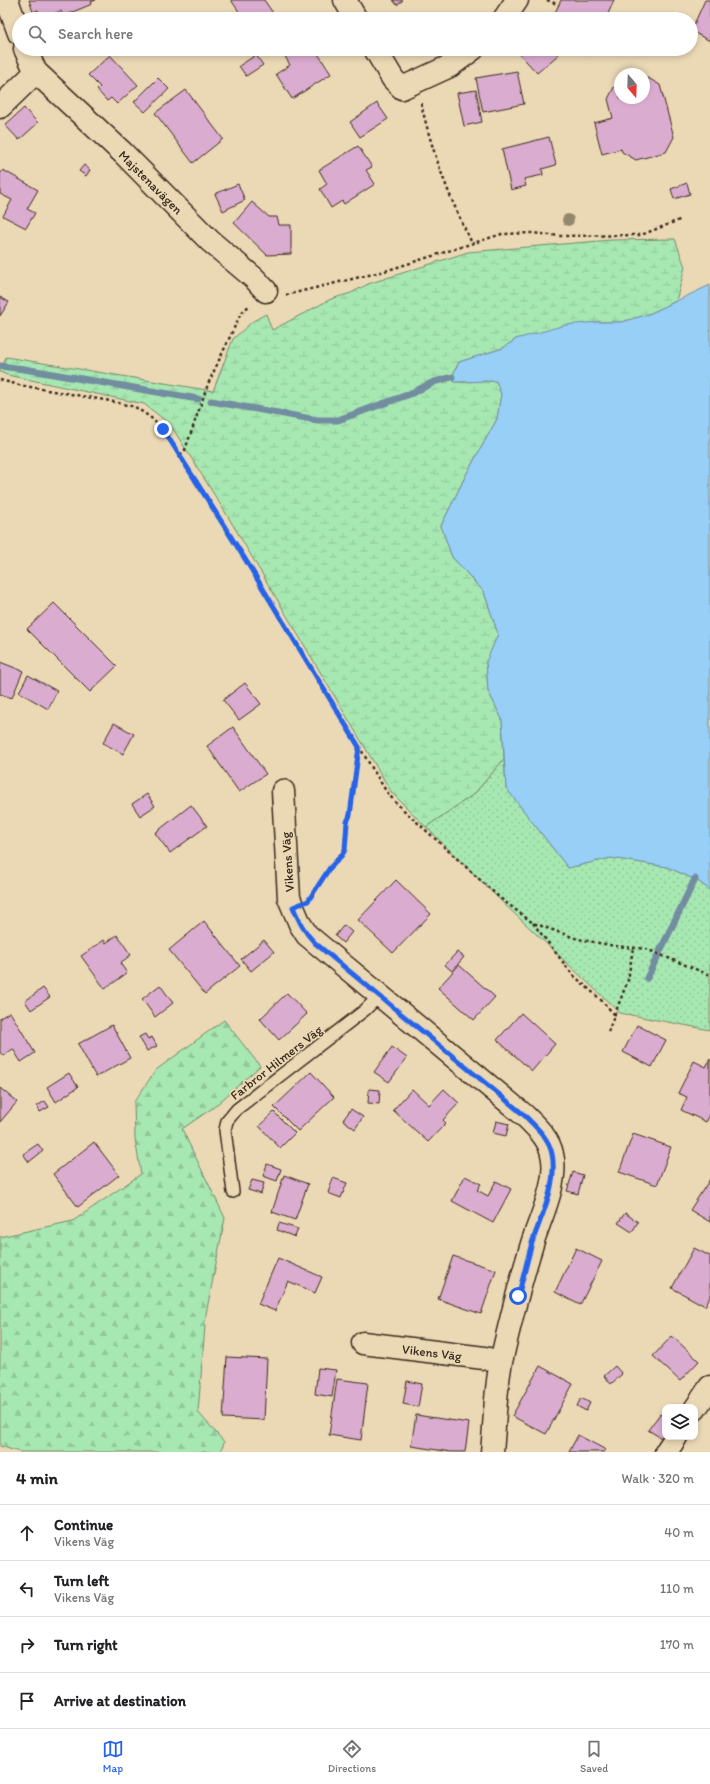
<!DOCTYPE html>
<meta charset="utf-8">
<style>
:root{--surface:#fff;--page:#f6f6f6;--text:#202124;--muted:#757577;--line:#e0e0e0;--accent:#2563eb}
body{margin:0;font-family:Itim,sans-serif;background:var(--page);color:var(--text)}
.controls{position:absolute;right:12px;bottom:12px;display:grid;overflow:hidden;border-radius:8px;box-shadow:0 2px 6px #0003}
.controls button{width:36px;height:36px;display:grid;place-items:center;padding:0;border:0;border-bottom:1px solid var(--line);background:var(--surface);color:var(--text);font:20px sans-serif}
.compass{position:absolute;left:614px;top:68px;width:36px;height:36px;border-radius:50%;background:var(--surface);box-shadow:0 2px 6px #0003;rotate:161deg}
.stop{position:absolute;width:12px;height:12px;margin:-9px;border:3px solid #2563eb;border-radius:50%;background:#fff}
.stop.end{background:#2563eb;border-color:#fff;box-shadow:0 1px 4px #0008}
.list{margin:0;padding:0;list-style:none}
h2{display:flex;justify-content:space-between;align-items:center;height:52px;margin:0;padding:0 16px;font-size:17px}
h2 small{font-size:13px;font-weight:400;color:var(--muted)}
.list li{display:grid;grid-template-columns:26px 1fr auto;gap:12px;align-items:center;box-sizing:border-box;height:56px;padding:0 16px;border-top:1px solid var(--line)}
.list b{display:block;font-size:15px;white-space:nowrap}
.list p{margin:0;font-size:13px;white-space:nowrap;color:var(--muted)}
.list em{font-size:13px;font-style:normal;color:var(--muted)}
.icon{flex:none;width:22px;height:22px;fill:none;stroke:currentColor;stroke-width:2;stroke-linecap:round;stroke-linejoin:round}
.map{position:relative;flex:none;width:710px;height:1452px;overflow:hidden}
.search{position:absolute;background:var(--surface);box-shadow:0 2px 6px #0003;left:12px;right:12px;top:12px;height:44px;display:flex;align-items:center;gap:10px;box-sizing:border-box;padding:0 14px;border-radius:22px;color:var(--muted);font-size:15px}
.sheet{height:276px;background:var(--surface)}
nav{display:flex;justify-content:space-around;align-items:center;box-sizing:border-box;height:56px;border-top:1px solid var(--line);background:var(--surface);font-size:11px;color:var(--muted)}
nav a{display:grid;justify-items:center;gap:2px}
nav .on{color:var(--accent)}
.map>svg:first-child{display:block}
</style>
<div class="map">
<svg width="710" height="1452" viewBox="0 0 710 1452">
<defs>
<pattern id="grass-dots" width="8" height="8" patternUnits="userSpaceOnUse"><rect width="8" height="8" fill="#a7e8b2"/><path d="M2 2h.1M6 6h.1" fill="none" stroke="#91c799" stroke-width="1.8" stroke-linecap="round"/></pattern>
<pattern id="forest-firs" width="22" height="20" patternUnits="userSpaceOnUse"><rect width="22" height="20" fill="#a7e8b2"/><path d="M5 1l3.5 6h-7zM16 11l3.5 6h-7z" fill="#91c799"/></pattern>
<pattern id="wetland-marsh" width="20" height="14" patternUnits="userSpaceOnUse"><rect width="20" height="14" fill="#a7e8b2"/><path d="M1 5h8M5 5V1M11 12h8M15 12V8" fill="none" stroke="#91c799"/></pattern>
</defs>
<rect width="100%" height="100%" fill="#ebd9b6"/>
<filter id="ink" filterUnits="userSpaceOnUse"><feTurbulence type="fractalNoise" baseFrequency=".025" numOctaves="2"/><feDisplacementMap in="SourceGraphic" scale="8" xChannelSelector="R" yChannelSelector="G"/><feConvolveMatrix kernelMatrix="1 2 1 2 8 2 1 2 1" color-interpolation-filters="sRGB"/></filter>
<g filter="url(#ink)">
<path fill="url(#grass-dots)" stroke="#718968" d="M 504,759 L 506,788 L 568,868 L 611,858 L 667,867 L 698,881 L 710,890 L 710,1030 L 620,1013 L 500,900 L 426,827 L 474,794 Z"/>
<path fill="url(#forest-firs)" stroke="#718968" d="M 224,1020 L 260,1066 L 214,1107 L 182,1129 L 225,1218 L 206,1314 L 198,1412 L 224,1442 L 221,1452 L 19,1452 L 0,1446 L 0,1237 L 73,1221 L 141,1174 L 135,1139 L 134,1102 L 156,1070 Z"/>
<path fill="url(#wetland-marsh)" stroke="#718968" d="M 675,239 L 685,267 L 676,301 L 649,314 L 622,322 L 597,322 L 516,339 L 503,348 L 459,362 L 452,377 L 455,382 L 496,381 L 501,394 L 497,419 L 467,473 L 441,526 L 452,557 L 484,592 L 498,634 L 486,663 L 488,691 L 502,719 L 504,759 L 474,794 L 426,827 L 392,793 L 227,515 L 170,424 L 144,404 L 7,375 L 0,372 L 6,357 L 213,391 L 233,339 L 253,321 L 266,314 L 272,330 L 331,299 L 351,293 L 368,284 L 468,252 L 611,240 Z"/>
<path fill="#97cff6" stroke="#728da0" d="M 710,285 L 710,890 L 698,881 L 667,867 L 611,858 L 568,868 L 506,788 L 502,719 L 488,691 L 486,662 L 498,634 L 484,592 L 452,557 L 441,526 L 467,473 L 497,419 L 501,394 L 496,381 L 454,382 L 452,377 L 459,362 L 503,348 L 516,339 L 565,325 L 597,322 L 621,322 L 649,314 Z"/>
<g fill="none" stroke-linecap="round" stroke-linejoin="round">
<path stroke="#728da0" stroke-width="7" d="M 0,366 L 24,369 L 198,399
M 211,401 L 317,420 L 338,420 L 410,394 L 434,382 L 452,377
M 647,978 L 695,879"/>
</g>
<path fill="#daaccf" stroke="#3b2a1e" d="M 29,0 L 96,0 L 91,2 L 92,4 L 63,16 L 61,11 L 41,18 L 38,10 L 33,12 Z
M 231,0 L 264,0 L 273,13 L 265,19 L 244,19 Z
M 393,0 L 403,0 L 397,5 Z
M 561,0 L 614,0 L 608,14 L 616,17 L 615,19 L 552,19 Z
M 705,0 L 710,0 L 710,41 L 691,31 Z
M 289,49 L 315,49 L 331,74 L 292,99 L 276,74 L 290,65 L 283,53 Z
M 515,49 L 552,49 L 558,55 L 537,73 Z
M 576,49 L 593,49 L 591,55 Z
M 110,55 L 138,85 L 117,104 L 111,98 L 107,101 L 97,90 L 100,87 L 88,75 Z
M 256,55 L 263,65 L 246,76 L 239,66 Z
M 517,71 L 524,104 L 483,112 L 476,78 Z
M 158,78 L 169,89 L 145,112 L 134,102 Z
M 648,78 L 660,85 L 674,137 L 666,152 L 636,160 L 622,152 L 621,149 L 602,154 L 594,123 L 613,118 L 608,99 L 614,87 L 620,86 L 620,98 L 644,98 L 644,79 Z
M 186,90 L 223,139 L 193,163 L 155,113 Z
M 476,90 L 482,122 L 464,126 L 457,93 Z
M 377,103 L 388,119 L 360,137 L 350,122 Z
M 24,108 L 38,123 L 19,140 L 5,125 Z
M 549,137 L 556,165 L 542,169 L 543,175 L 524,179 L 526,186 L 511,190 L 502,149 Z
M 358,146 L 372,167 L 366,170 L 375,184 L 344,204 L 342,201 L 331,208 L 320,189 L 327,184 L 319,170 Z
M 84,165 L 90,170 L 86,176 L 79,171 Z
M 3,170 L 38,190 L 27,209 L 35,213 L 26,228 L 3,216 L 12,200 L 0,194 L 0,174 Z
M 687,183 L 690,194 L 674,199 L 671,189 Z
M 238,184 L 245,200 L 223,211 L 215,194 Z
M 252,202 L 269,217 L 277,217 L 279,225 L 291,225 L 291,254 L 267,255 L 234,223 Z
M 0,297 L 9,302 L 0,316 Z
M 54,603 L 117,666 L 90,692 L 27,629 Z
M 0,662 L 23,671 L 12,698 L 0,694 Z
M 28,675 L 57,691 L 48,709 L 19,692 Z
M 245,683 L 261,704 L 239,720 L 223,700 Z
M 114,723 L 134,734 L 123,754 L 103,743 Z
M 233,727 L 266,774 L 239,792 L 207,746 Z
M 147,794 L 155,806 L 140,816 L 132,804 Z
M 191,805 L 207,826 L 170,853 L 155,833 Z
M 396,880 L 431,914 L 393,953 L 358,920 Z
M 204,921 L 240,966 L 205,994 L 169,950 Z
M 344,925 L 352,932 L 343,943 L 335,936 Z
M 117,935 L 131,955 L 120,963 L 127,973 L 105,989 L 81,956 L 104,940 L 106,943 Z
M 264,940 L 274,952 L 251,971 L 241,959 Z
M 457,952 L 464,957 L 452,971 L 445,965 Z
M 459,965 L 495,997 L 474,1020 L 438,988 Z
M 160,985 L 173,1003 L 155,1017 L 142,999 Z
M 43,988 L 50,997 L 31,1010 L 25,1001 Z
M 287,993 L 307,1014 L 279,1040 L 260,1019 Z
M 10,1012 L 35,1053 L 21,1062 L 13,1049 L 3,1056 L 0,1052 L 0,1018 Z
M 521,1013 L 555,1044 L 532,1071 L 497,1040 Z
M 112,1025 L 130,1058 L 96,1077 L 78,1044 Z
M 637,1025 L 666,1040 L 652,1067 L 623,1052 Z
M 145,1034 L 148,1039 L 152,1037 L 157,1046 L 147,1051 L 139,1037 Z
M 392,1047 L 407,1058 L 389,1082 L 374,1072 Z
M 710,1059 L 710,1115 L 706,1122 L 681,1110 L 687,1097 L 678,1093 L 694,1061 L 706,1067 Z
M 311,1072 L 334,1097 L 298,1131 L 274,1107 Z
M 69,1073 L 78,1087 L 56,1102 L 47,1087 Z
M 0,1088 L 17,1102 L 0,1122 Z
M 369,1089 L 380,1090 L 379,1104 L 368,1103 Z
M 412,1089 L 429,1105 L 444,1089 L 459,1103 L 443,1120 L 446,1123 L 428,1142 L 393,1110 Z
M 45,1101 L 49,1107 L 40,1112 L 37,1106 Z
M 351,1109 L 363,1117 L 355,1129 L 343,1120 Z
M 274,1112 L 295,1133 L 280,1148 L 259,1126 Z
M 496,1121 L 509,1124 L 506,1136 L 493,1133 Z
M 633,1134 L 671,1147 L 657,1185 L 619,1172 Z
M 94,1142 L 119,1175 L 78,1207 L 53,1174 Z
M 38,1144 L 43,1151 L 29,1162 L 23,1154 Z
M 267,1164 L 281,1169 L 277,1181 L 263,1176 Z
M 573,1172 L 583,1175 L 578,1194 L 567,1191 Z
M 284,1175 L 308,1184 L 295,1220 L 272,1212 Z
M 465,1176 L 481,1184 L 477,1190 L 488,1196 L 496,1181 L 511,1189 L 493,1223 L 452,1201 Z
M 333,1178 L 347,1183 L 341,1198 L 328,1193 Z
M 710,1179 L 710,1222 L 690,1210 Z
M 252,1180 L 264,1183 L 261,1194 L 248,1190 Z
M 625,1213 L 638,1222 L 632,1232 L 618,1223 Z
M 279,1223 L 298,1229 L 295,1237 L 277,1230 Z
M 576,1248 L 602,1261 L 580,1305 L 555,1292 Z
M 694,1248 L 710,1256 L 710,1297 L 705,1306 L 672,1288 Z
M 453,1256 L 496,1270 L 481,1314 L 438,1299 Z
M 278,1258 L 322,1277 L 315,1293 L 288,1281 L 275,1311 L 258,1304 Z
M 672,1336 L 699,1361 L 680,1381 L 653,1356 Z
M 227,1357 L 267,1359 L 264,1420 L 223,1418 Z
M 540,1366 L 573,1384 L 546,1434 L 512,1416 Z
M 615,1366 L 622,1374 L 611,1384 L 604,1376 Z
M 318,1368 L 336,1370 L 332,1397 L 315,1394 Z
M 337,1379 L 368,1383 L 361,1440 L 329,1435 Z
M 407,1381 L 422,1384 L 418,1407 L 403,1404 Z
M 581,1398 L 590,1403 L 586,1411 L 577,1406 Z
M 660,1414 L 665,1417 L 665,1436 L 663,1439 L 648,1430 Z
M 416,1415 L 469,1423 L 465,1452 L 451,1452 L 411,1446 Z
M 578,1435 L 606,1450 L 604,1452 L 569,1452 Z"/>
<g fill="none" stroke-linecap="round" stroke-linejoin="round">
<defs>
<path id="lane" d="M 233,1192 L 225,1130 L 227,1121 L 237,1109 L 365,1010 L 379,996"/>
<path id="street" d="M 7,0 L 19,33
M 345,0 L 356,19
M 504,19 L 517,0
M 375,49 L 393,79 L 402,88 L 450,66 L 473,49
M 36,72 L 123,153 L 210,241 L 254,278 L 266,291
M 0,107 L 36,72 L 25,49
M 283,791 L 289,898 L 300,924 L 307,935 L 524,1115 C 535,1126 549,1138 552,1154 C 559,1181 540,1218 532,1244 C 520,1283 510,1322 501,1362 C 495,1391 495,1422 492,1452
M 363,1343 L 484,1358 L 501,1362
M 695,1409 L 710,1387
M 666,1452 L 676,1437"/>
</defs>
<use href="#lane" stroke="#3b2a1e" stroke-width="14"/>
<use href="#street" stroke="#3b2a1e" stroke-width="25"/>
<path stroke="#3b2a1e" stroke-width="2.5" stroke-dasharray="3 3" stroke-linecap="butt" d="M 547,0 L 559,5
M 421,103 C 432,152 449,198 472,243
M 286,295 L 385,271 L 502,234 L 532,233 L 560,236 L 641,235 L 682,219
M 0,380 L 19,385 L 110,401 L 135,407 L 150,417 L 163,429 L 245,559 L 386,791 L 396,803 L 500,898 L 533,923 L 578,939 L 615,946 L 646,949 L 710,975
M 180,455 L 185,450 L 208,384 L 241,313 L 250,305
M 312,895 L 329,869 L 345,850 L 347,822 L 350,815 L 359,748
M 533,923 L 572,974 L 600,999 L 615,1015
M 608,1032 L 628,980 L 633,948"/>
<use href="#lane" stroke="#ebd9b6" stroke-width="11"/>
<use href="#street" stroke="#ebd9b6" stroke-width="22"/>
</g>
<circle fill="#93886e" cx="568" cy="220" r="6"/>
</g>
<g fill="none" stroke-linecap="round" stroke-linejoin="round" filter="url(#ink)">
<path stroke="#2563eb" stroke-width="5" d="M 163,429 L 245,559 L 359,747 L 350,815 L 347,822 L 345,850 L 342,855 L 329,869 L 308,901 L 293,907 C 299,921 304,932 315,943 L 524,1115 C 535,1126 549,1138 552,1154 C 558,1184 541,1216 532,1243 C 527,1261 523,1279 518,1296"/>
</g>
<g text-anchor="middle" stroke-width="3.5" stroke-linejoin="round" paint-order="stroke">
<g font-size="13" fill="#3b2a1e" stroke="#ebd9b6">
<text transform="translate(151 182) rotate(45)" y="5">Majstenavägen</text>
<text transform="translate(287 862) rotate(-94)" y="5">Vikens Väg</text>
<text transform="translate(276 1062) rotate(-38)" y="5">Farbror Hilmers Väg</text>
<text transform="translate(432 1352) rotate(7)" y="5">Vikens Väg</text>
</g>
</g>
</svg>
<div class="controls">
<button><svg class="icon" aria-label="layers" viewBox="0 0 24 24"><path d="M12 4l9 5-9 5-9-5zM3 14l9 5 9-5"/></svg></button>
</div>
<svg class="compass" viewBox="-18 -18 36 36"><path d="M0-13l5 13h-10z" fill="#e53935"/><path d="M0 13l5-13h-10z" fill="#757577"/></svg>
<div class="stop" style="left:518px;top:1296px"></div>
<div class="stop end" style="left:163px;top:429px"></div>
<div class="search"><svg class="icon" aria-label="search" viewBox="0 0 24 24"><circle cx="10" cy="10" r="6"/><path d="M15 15l6 6"/></svg>Search here</div>
</div>
<section class="sheet">
<h2>4 min<small>Walk · 320 m</small></h2>
<ul class="list">
<li><svg class="icon" aria-label="ahead" viewBox="0 0 24 24"><path d="M12 20V5M6 11l6-6 6 6"/></svg><div><b>Continue</b><p>Vikens Väg</p></div><em>40 m</em></li>
<li><svg class="icon" aria-label="left" viewBox="0 0 24 24"><path d="M17 20v-9H6M10 6l-5 5 5 5"/></svg><div><b>Turn left</b><p>Vikens Väg</p></div><em>110 m</em></li>
<li><svg class="icon" aria-label="right" viewBox="0 0 24 24"><path d="M7 20v-9h11M14 6l5 5-5 5"/></svg><div><b>Turn right</b></div><em>170 m</em></li>
<li><svg class="icon" aria-label="arrive" viewBox="0 0 24 24"><path d="M6 21V4h12l-3 4 3 4H6"/></svg><div><b>Arrive at destination</b></div></li>
</ul>
</section>
<nav>
<a class="on"><svg class="icon" aria-label="map" viewBox="0 0 24 24"><path d="M3 6l6-2 6 2 6-2v14l-6 2-6-2-6 2zM9 4v14M15 6v14"/></svg>Map</a>
<a><svg class="icon" aria-label="directions" viewBox="0 0 24 24"><path d="M12 3l9 9-9 9-9-9zM9 14v-3h6M13 9l2 2-2 2"/></svg>Directions</a>
<a><svg class="icon" aria-label="saved" viewBox="0 0 24 24"><path d="M7 4h10v16l-5-4-5 4z"/></svg>Saved</a>
</nav>
